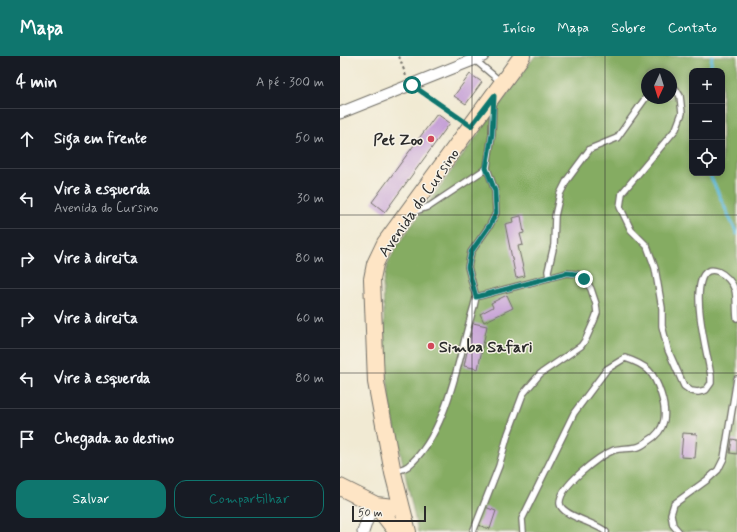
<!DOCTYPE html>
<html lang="pt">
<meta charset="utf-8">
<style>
:root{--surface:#171b24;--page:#20242c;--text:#f1f3f6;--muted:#9ea1a6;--line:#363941;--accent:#0f766e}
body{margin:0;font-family:Mynerve,sans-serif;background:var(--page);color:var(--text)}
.controls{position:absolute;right:12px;top:12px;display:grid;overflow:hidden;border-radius:8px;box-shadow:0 2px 6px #0003}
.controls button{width:36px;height:36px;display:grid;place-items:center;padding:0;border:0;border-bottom:1px solid var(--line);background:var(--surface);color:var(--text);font:20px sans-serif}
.compass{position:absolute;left:301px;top:12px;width:36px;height:36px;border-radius:50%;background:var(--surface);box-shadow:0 2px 6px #0003;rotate:184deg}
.scale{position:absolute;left:12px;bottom:10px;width:74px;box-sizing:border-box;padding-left:4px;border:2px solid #2b2b2b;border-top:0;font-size:11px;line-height:14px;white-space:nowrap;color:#2b2b2b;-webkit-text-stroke:3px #f7f3e8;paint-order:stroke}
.stop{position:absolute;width:12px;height:12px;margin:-9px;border:3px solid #0f766e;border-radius:50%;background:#fff}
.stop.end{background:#0f766e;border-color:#fff;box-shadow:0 1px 4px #0008}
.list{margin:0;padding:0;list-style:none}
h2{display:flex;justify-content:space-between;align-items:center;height:52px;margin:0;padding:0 16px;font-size:17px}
h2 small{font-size:13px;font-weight:400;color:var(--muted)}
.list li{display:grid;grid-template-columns:26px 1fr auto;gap:12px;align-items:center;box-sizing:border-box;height:60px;padding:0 16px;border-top:1px solid var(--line)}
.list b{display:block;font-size:15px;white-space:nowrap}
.list p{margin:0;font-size:13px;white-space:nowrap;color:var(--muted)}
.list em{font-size:13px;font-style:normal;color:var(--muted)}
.actions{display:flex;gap:8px;padding:12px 16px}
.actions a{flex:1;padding:9px 0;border:1px solid var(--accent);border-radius:12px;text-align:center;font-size:14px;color:var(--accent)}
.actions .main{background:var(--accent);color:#fff}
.icon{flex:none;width:22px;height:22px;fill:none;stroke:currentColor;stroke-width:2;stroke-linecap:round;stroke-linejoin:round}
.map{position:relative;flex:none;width:397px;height:476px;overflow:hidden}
header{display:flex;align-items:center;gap:24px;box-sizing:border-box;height:56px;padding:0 20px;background:var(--accent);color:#fff}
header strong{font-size:19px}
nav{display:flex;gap:22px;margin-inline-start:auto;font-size:14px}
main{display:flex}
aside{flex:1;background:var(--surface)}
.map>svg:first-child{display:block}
</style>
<header>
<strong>Mapa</strong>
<nav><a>Início</a><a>Mapa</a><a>Sobre</a><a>Contato</a></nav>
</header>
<main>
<aside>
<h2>4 min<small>A pé · 300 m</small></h2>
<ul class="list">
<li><svg class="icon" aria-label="ahead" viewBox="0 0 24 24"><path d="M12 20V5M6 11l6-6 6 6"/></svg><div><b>Siga em frente</b></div><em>50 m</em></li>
<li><svg class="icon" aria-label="left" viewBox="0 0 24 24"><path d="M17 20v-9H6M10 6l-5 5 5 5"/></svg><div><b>Vire à esquerda</b><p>Avenida do Cursino</p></div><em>30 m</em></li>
<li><svg class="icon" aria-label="right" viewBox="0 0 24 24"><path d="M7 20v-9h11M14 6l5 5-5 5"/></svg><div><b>Vire à direita</b></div><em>80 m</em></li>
<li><svg class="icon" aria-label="right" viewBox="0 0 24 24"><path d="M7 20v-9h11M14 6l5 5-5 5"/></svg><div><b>Vire à direita</b></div><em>60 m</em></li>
<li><svg class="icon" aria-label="left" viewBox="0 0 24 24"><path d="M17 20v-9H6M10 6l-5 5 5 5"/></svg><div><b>Vire à esquerda</b></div><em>80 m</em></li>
<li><svg class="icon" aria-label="arrive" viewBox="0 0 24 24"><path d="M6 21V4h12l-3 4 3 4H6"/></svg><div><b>Chegada ao destino</b></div></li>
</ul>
<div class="actions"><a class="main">Salvar</a><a>Compartilhar</a></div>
</aside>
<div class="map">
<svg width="397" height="476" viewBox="0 0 397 476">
<rect width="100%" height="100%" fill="#f7f3e8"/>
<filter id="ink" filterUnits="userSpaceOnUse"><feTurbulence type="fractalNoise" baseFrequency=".025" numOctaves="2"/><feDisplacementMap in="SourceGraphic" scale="8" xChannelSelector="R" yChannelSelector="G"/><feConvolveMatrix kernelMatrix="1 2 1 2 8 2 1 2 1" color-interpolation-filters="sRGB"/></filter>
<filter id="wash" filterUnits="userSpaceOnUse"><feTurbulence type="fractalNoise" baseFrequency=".012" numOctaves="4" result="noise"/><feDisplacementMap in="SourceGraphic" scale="16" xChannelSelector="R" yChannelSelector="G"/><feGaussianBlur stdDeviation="0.9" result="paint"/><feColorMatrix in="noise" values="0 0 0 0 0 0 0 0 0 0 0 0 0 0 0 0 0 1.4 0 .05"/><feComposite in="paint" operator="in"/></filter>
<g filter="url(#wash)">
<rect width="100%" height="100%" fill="#f1ead3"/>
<path fill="#85ac62" stroke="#586c46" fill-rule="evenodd" d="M 195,0 L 397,0 L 397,476 L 78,476 L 51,354 L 45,305 L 43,228 L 48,207 L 59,187 ZM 352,15 L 382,15 L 382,117 L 352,117 ZM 307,18 L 331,18 L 331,42 L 307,42 Z"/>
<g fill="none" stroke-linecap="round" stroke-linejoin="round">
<path stroke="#60bbde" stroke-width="3" d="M 370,15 L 372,0
M 369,117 L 397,178"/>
</g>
<g id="blocks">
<path fill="#c49ed6" d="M 130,18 L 142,26 L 126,48 L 114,40 Z
M 97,58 L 110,67 L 45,156 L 32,146 Z
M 181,160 L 184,177 L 180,178 L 183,189 L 178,190 L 185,220 L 176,222 L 165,168 L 173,166 L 172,162 Z
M 167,239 L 173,252 L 144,266 L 140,258 L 153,251 L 151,247 Z
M 133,267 L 147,270 L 138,313 L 124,310 Z
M 343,377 L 357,378 L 355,402 L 341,401 Z
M 392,383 L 397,384 L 397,398 L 390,397 Z
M 145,451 L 156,455 L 150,473 L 138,469 Z"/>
</g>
</g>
<g filter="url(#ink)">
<use href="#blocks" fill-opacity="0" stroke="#706e66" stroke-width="1"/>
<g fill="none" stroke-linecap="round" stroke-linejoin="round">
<defs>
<path id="service" d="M 135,4 L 161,26
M 331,26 L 340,40 L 342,57 L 336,73 L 282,137 L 280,151 L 291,174 L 307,190 L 315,212 L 322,252 L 322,270 L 328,294 L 344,330 L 351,335 L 358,336 L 366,334 L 371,327 L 371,320 C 367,296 354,248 361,225 C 367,203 390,219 395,234 C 397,242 396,253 397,262
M 73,156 L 90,150 L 147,112
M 209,222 L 208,215 L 214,189 L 215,160 L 220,138 L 227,124 L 250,93 L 277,82 L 307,40
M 54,416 C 58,414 64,413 68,410 C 108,378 119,298 134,250 L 136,241 L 128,211 L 131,196 L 150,169 L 156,157 L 155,135 L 147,112 L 152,78 L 153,47
M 133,476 L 159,410 L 168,378 L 183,338 L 200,318 L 241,290 L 246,283 L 254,265 L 257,257 L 256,248 L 251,233 L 245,223 L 237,218 L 227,217 L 136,241
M 183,476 L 182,463 L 234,357 L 267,313 L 285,302 C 307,309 314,316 321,338 C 327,357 327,374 308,385 C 305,387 302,390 298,391 C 290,393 281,392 274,394 C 259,400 218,431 220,448 C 222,460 257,467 266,476
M 339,476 L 333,469 L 331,458 L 334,448 L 367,424 L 378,414 L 384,402 L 397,323"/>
<path id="minor" d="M 0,57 L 143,0
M 23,476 L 33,447"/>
<path id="secondary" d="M 0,431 L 36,449 L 62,452
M 36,449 L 57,476
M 68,476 L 53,417 L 36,326 L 32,223 L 35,208 L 45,187 L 182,0"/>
</defs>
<use href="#service" stroke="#706e66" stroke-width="8"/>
<use href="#minor" stroke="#706e66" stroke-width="13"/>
<use href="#secondary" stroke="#706e66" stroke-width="18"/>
<path stroke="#706e66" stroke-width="2" stroke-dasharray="3 3" stroke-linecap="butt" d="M 59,0 L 66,20
M 81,36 L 120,62"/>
<use href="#service" stroke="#fff" stroke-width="5.5"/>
<use href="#minor" stroke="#fff" stroke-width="11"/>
<use href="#secondary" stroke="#fee5c5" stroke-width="16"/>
</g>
</g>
<g fill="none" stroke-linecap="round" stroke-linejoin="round" filter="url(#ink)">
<path stroke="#0f766e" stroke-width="5" d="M 72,29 L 131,70 L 154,40 L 152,78 L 146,112 L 155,135 L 156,157 L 150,169 L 131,196 L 128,211 L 136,241 L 227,217 L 237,218 L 244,223"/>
</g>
<path fill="none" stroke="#2b2b2b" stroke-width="1" stroke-opacity="0.55" d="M 132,0 L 132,476M 265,0 L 265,476M 0,159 L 397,159M 0,317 L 397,317"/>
<g fill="#d1495b" stroke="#f7f3e8" stroke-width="1.5">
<circle cx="91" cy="83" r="4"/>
<circle cx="91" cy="290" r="4"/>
</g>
<g text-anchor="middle" stroke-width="3" stroke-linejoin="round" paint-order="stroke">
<g font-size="16" font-weight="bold" fill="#2b2b2b" stroke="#f7f3e8" text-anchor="end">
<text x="83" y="89">Pet Zoo</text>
<text x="99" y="296" text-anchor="start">Simba Safari</text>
</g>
<g font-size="16" fill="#2b2b2b" stroke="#f7f3e8">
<text transform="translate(78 146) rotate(-55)" y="6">Avenida do Cursino</text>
</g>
</g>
</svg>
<div class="controls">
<button>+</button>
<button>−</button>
<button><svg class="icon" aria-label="locate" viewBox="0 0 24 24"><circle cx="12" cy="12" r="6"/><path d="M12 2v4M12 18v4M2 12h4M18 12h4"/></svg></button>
</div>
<svg class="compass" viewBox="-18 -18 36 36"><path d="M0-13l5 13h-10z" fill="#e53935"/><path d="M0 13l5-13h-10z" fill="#9ea1a6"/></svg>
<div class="scale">50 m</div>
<div class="stop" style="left:72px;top:29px"></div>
<div class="stop end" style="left:244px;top:223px"></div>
</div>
</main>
